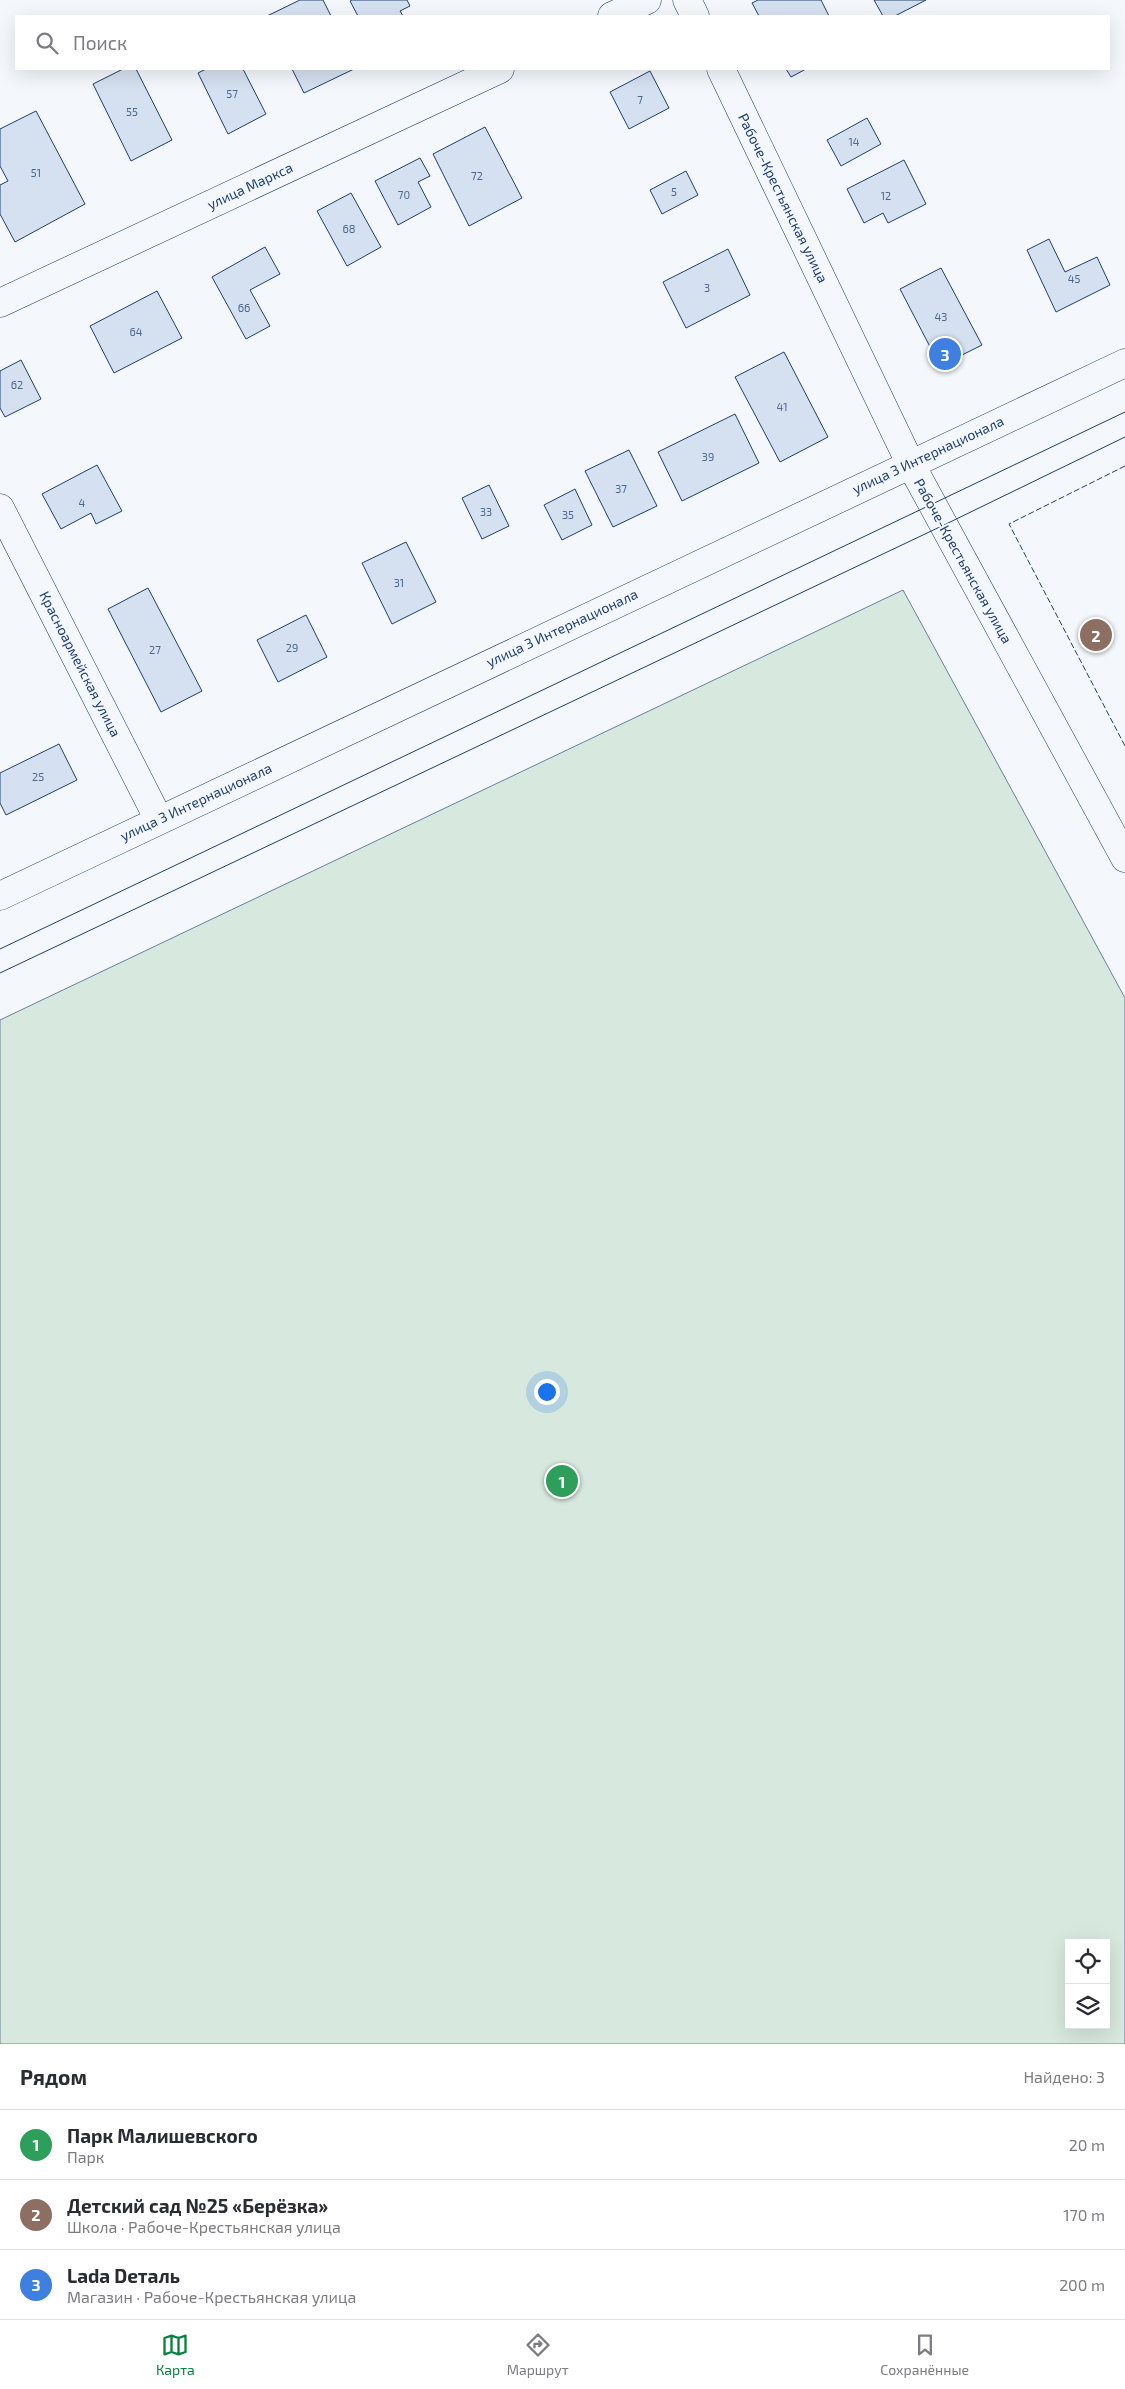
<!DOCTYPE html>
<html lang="ru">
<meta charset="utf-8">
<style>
:root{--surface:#fff;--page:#f7f7f7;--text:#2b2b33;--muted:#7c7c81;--line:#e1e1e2;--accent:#0b8043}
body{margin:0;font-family:"Exo 2",sans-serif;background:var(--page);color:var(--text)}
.controls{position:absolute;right:15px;bottom:15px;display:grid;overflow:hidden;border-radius:0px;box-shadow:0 5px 20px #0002}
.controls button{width:45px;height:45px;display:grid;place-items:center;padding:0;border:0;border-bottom:1px solid var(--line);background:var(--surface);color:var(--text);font:25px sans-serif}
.you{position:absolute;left:546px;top:1391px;width:18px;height:18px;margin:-12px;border:4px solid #fff;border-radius:50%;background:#1a73e8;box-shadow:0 0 0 8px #1a73e833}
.badge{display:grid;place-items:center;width:32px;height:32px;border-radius:50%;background:var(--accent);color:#fff;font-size:16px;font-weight:700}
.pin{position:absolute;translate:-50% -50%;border:2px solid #fff;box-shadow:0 1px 5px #0006}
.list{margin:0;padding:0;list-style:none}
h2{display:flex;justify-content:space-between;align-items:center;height:65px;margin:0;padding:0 20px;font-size:21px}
h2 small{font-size:16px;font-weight:400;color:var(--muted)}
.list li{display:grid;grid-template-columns:32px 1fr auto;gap:15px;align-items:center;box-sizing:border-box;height:70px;padding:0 20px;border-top:1px solid var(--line)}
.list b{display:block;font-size:19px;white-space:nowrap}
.list p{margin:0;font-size:16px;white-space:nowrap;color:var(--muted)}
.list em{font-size:16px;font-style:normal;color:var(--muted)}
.icon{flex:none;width:28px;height:28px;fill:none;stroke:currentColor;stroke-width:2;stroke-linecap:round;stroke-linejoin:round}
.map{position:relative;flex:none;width:1125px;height:2044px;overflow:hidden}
.search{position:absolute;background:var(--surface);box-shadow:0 5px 20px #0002;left:15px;right:15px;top:15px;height:55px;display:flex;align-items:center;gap:12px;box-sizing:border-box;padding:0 18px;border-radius:0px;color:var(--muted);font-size:19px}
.sheet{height:275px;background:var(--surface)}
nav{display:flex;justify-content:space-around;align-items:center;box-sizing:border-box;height:70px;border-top:1px solid var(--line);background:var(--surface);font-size:14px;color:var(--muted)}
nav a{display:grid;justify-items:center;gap:2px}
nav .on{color:var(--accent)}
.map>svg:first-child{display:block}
</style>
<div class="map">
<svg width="1125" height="2044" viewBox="0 0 1125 2044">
<rect width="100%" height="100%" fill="#f4f7fb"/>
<path fill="#d7e8df" stroke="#687fa3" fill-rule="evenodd" d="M 903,590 L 1125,998 L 1125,2044 L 0,2044 L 0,1020 ZM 1069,1943 L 1106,1943 L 1106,2025 L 1069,2025 Z"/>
<path fill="#d5e0f0" stroke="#1d3f73" d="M 300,0 L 323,0 L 331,16 L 267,16 Z
M 352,0 L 407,0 L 410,6 L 400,11 L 403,16 L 358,16 L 350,1 Z
M 758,0 L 821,0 L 829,16 L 759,16 L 752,3 Z
M 874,0 L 926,0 L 895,16 L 883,16 Z
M 123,69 L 136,69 L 172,140 L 131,161 L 93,84 Z
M 206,69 L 243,69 L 266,114 L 228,134 L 198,73 Z
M 292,69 L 354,69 L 304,93 Z
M 786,69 L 806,69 L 791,77 Z
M 650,71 L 669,108 L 629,129 L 610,92 Z
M 36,111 L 85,204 L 15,242 L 0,214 L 0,185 L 8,181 L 0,166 L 0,129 Z
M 867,118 L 881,144 L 841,166 L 827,140 Z
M 485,127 L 522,198 L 469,226 L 433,154 Z
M 420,158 L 430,176 L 418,182 L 431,207 L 398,225 L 375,181 Z
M 904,160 L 926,204 L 888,223 L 883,213 L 864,223 L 847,189 Z
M 686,171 L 698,195 L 662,214 L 650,190 Z
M 351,193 L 381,247 L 347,266 L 317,211 Z
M 1049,239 L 1065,272 L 1097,257 L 1110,285 L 1056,312 L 1027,250 Z
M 265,247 L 280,274 L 250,290 L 270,326 L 246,339 L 212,277 Z
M 728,249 L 750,295 L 686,328 L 663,282 Z
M 941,268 L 982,345 L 940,366 L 900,289 Z
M 157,291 L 182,338 L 114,373 L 90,326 Z
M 784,352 L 828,437 L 780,462 L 735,377 Z
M 21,360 L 41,399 L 5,417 L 0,408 L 0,371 Z
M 735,414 L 759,463 L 682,501 L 658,452 Z
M 629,450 L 657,506 L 613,527 L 585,471 Z
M 97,465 L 122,511 L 96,524 L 91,513 L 61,529 L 42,494 Z
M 489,485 L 509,526 L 482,539 L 462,498 Z
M 575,489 L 592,525 L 562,540 L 544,505 Z
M 406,542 L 436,602 L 392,624 L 362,563 Z
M 148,588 L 202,691 L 161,712 L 108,609 Z
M 306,615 L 327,657 L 278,682 L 257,640 Z
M 59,744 L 77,780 L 6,815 L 0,803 L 0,773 Z"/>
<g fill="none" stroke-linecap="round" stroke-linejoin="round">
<defs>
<path id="minor" d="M 687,0 L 695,16
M 612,16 L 647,0
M 721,69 L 910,463
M 0,303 L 500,69
M 0,508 L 159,820"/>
<path id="major" d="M 910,463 L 1125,858
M 0,896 L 1125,363"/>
</defs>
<use href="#minor" stroke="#1d3f73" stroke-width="29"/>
<use href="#major" stroke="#1d3f73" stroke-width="29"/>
<use href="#minor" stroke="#f4f7fb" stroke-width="28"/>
<use href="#major" stroke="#f4f7fb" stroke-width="28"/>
<path stroke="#1d3f73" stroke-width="1" d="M 0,949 L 1125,412
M 0,973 L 944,525 L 1125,437"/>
<path stroke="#1d3f73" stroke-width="1" stroke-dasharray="6 2.5" stroke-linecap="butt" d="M 1125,466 L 1009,524 L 1125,746"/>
</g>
<g text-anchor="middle" stroke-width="4" stroke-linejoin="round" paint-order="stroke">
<g font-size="11" fill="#4b6792">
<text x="232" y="98">57</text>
<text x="640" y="104">7</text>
<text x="132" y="116">55</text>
<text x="854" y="146">14</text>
<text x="36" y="177">51</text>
<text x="477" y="180">72</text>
<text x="674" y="196">5</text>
<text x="404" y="199">70</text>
<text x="886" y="200">12</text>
<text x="349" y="233">68</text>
<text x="1074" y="283">45</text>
<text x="707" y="292">3</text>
<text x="244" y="312">66</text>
<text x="941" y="321">43</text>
<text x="136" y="336">64</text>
<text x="17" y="389">62</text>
<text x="782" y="411">41</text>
<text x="708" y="461">39</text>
<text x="621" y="493">37</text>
<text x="82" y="507">4</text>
<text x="486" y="516">33</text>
<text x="568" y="519">35</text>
<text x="399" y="587">31</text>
<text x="292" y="652">29</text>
<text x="155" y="654">27</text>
<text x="38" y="781">25</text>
</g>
<g font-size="14" fill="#1d3f73" stroke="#f4f7fb">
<text transform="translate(250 186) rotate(-25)" y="5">улица Маркса</text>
<text transform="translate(783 198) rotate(64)" y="5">Рабоче-Крестьянская улица</text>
<text transform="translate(928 455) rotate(-25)" y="5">улица 3 Интернационала</text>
<text transform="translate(963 561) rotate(61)" y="5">Рабоче-Крестьянская улица</text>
<text transform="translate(562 628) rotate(-25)" y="5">улица 3 Интернационала</text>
<text transform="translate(80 664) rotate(63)" y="5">Красноармейская улица</text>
<text transform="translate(196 802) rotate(-25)" y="5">улица 3 Интернационала</text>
</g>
</g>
</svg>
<div class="controls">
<button><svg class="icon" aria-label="locate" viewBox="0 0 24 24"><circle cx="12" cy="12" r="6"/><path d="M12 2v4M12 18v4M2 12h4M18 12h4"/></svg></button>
<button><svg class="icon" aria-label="layers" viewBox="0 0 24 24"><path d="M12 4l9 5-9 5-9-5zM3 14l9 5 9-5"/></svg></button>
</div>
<div class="you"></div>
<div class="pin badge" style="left:562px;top:1481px;background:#2e9e5b">1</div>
<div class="pin badge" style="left:1096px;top:635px;background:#8d6e63">2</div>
<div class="pin badge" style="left:945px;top:354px;background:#3f7fe0">3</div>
<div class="search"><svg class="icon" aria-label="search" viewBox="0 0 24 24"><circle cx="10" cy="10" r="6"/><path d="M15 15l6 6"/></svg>Поиск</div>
</div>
<section class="sheet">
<h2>Рядом<small>Найдено: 3</small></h2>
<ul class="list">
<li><span class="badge" style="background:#2e9e5b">1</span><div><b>Парк Малишевского</b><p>Парк</p></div><em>20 m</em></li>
<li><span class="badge" style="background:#8d6e63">2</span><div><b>Детский сад №25 «Берёзка»</b><p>Школа · Рабоче-Крестьянская улица</p></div><em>170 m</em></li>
<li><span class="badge" style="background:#3f7fe0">3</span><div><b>Lada Dеталь</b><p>Магазин · Рабоче-Крестьянская улица</p></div><em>200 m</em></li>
</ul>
</section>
<nav>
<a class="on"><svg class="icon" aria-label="map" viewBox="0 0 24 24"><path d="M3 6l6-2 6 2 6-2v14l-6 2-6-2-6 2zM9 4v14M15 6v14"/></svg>Карта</a>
<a><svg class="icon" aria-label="directions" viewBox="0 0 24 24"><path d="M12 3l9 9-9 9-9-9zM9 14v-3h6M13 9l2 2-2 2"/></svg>Маршрут</a>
<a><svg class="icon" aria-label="saved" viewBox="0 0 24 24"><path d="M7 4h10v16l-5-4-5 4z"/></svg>Сохранённые</a>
</nav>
